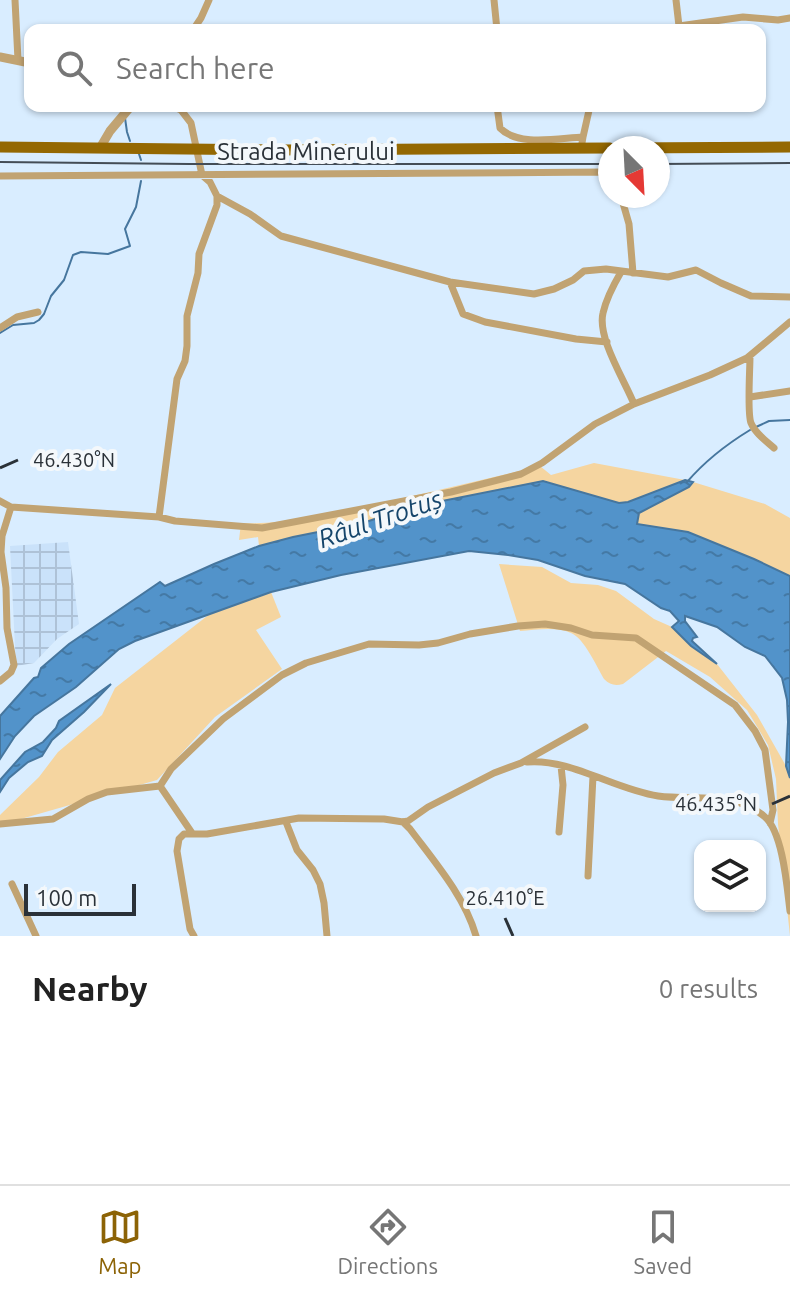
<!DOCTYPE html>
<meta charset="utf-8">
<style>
:root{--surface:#fff;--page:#f2f2f2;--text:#222;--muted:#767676;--line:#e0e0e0;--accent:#8c6306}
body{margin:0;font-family:Ubuntu,sans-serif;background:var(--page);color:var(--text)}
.controls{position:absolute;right:24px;bottom:24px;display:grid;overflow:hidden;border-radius:16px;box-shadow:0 2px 6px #0004}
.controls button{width:72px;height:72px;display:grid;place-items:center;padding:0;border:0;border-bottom:2px solid var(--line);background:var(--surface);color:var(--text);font:40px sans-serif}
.compass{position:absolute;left:598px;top:136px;width:72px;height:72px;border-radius:50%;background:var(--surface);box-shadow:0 2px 6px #0004;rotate:156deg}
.scale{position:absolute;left:24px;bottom:20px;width:112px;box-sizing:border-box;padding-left:8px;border:4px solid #2a3138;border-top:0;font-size:22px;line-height:28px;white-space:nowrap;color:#2a3138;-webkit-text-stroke:6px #f4f8fb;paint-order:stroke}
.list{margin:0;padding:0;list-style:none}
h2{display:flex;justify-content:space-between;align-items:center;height:104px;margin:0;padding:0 32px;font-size:34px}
h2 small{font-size:26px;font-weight:400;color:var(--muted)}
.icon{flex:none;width:44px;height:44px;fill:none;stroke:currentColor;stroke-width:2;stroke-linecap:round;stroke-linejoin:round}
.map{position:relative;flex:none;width:790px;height:936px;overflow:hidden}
.search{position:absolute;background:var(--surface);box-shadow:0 2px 6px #0004;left:24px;right:24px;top:24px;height:88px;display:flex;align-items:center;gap:20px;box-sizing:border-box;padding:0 28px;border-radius:16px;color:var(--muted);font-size:30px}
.sheet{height:248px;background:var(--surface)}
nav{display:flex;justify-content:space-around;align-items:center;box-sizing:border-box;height:112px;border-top:2px solid var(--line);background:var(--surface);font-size:22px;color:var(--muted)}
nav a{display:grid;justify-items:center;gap:4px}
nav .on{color:var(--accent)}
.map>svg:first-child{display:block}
</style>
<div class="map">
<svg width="790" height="936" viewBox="0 0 790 936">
<defs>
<pattern id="industrial-grid" width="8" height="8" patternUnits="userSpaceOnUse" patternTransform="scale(2)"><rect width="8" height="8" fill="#cae2fa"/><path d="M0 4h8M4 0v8" fill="none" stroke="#aec2d7"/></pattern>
<pattern id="water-ripples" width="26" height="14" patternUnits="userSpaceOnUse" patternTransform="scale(2)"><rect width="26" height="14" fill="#5293ca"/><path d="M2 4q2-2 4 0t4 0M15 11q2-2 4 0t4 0" fill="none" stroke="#4479a5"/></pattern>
</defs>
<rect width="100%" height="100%" fill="#d9edff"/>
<path fill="url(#industrial-grid)" d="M 68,542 L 79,624 L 57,639 L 34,663 L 16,666 L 10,546 Z"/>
<path fill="#f5d5a0" d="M 594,463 L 685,480 L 635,501 L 619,503 L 543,481 L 407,508 L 363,523 L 293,537 L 259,546 L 258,537 L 239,540 L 241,523 C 278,525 315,516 352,509 C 415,496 478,481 540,466 L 551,475 Z
M 693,482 L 765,504 L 790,518 L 790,576 L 754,559 L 636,524 L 639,513 L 689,487 Z
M 499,564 L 542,567 L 571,583 L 598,585 L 616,591 L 654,619 L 672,627 L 691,646 L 717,664 L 757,715 L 786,766 L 790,778 L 790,936 L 778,824 L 776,779 L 768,745 L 747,710 L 710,677 L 666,651 L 623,684 C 615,686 610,685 604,679 C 597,667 584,638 571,633 C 556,626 535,630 520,631 Z
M 271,592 L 281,617 L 256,630 L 282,669 L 215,717 L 157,780 L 0,825 L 0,815 L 39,777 L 58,752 L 102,715 L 115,688 L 211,613 Z"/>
<path fill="url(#water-ripples)" stroke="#46769e" stroke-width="2" d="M 685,480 L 693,482 L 689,487 L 639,513 L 637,524 L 688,532 L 754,559 L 790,576 L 790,778 L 786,766 L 788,722 L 787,700 L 782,678 L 765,656 L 745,647 L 717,627 L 685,616 L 685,621 L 697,637 L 693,638 L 692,641 L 717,664 L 691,646 L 672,627 L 679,621 L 670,611 L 661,608 L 625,584 L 585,576 L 538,560 L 508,555 L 469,551 L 341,575 L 271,592 L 135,641 L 119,649 L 76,687 L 34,716 L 15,736 L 0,759 L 0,716 L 34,678 L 38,677 L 41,668 L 69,644 L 160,582 L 165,586 L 214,564 L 259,546 L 293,537 L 363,523 L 407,508 L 543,481 L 619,503 L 628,502 Z
M 111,684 L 84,712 L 52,740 L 42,756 L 28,762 L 9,778 L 0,792 L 0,780 L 25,752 L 43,742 L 56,728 L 59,721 Z"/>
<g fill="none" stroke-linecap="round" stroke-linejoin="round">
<path stroke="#46769e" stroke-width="2" d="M 125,118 L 127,132 L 130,141
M 139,154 L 141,160
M 0,333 L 13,325 L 34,323 L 39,320 L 44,314 L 51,296 L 64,280 L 73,255 L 81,252 L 108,254 L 130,246 L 125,229 L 136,207 L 141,181
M 756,427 L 769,421 L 790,420
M 687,482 C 705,461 727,444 750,430"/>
<path stroke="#c1a372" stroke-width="7" d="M 15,0 L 18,60
M 494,0 L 497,30
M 676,0 L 679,26
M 193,30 L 201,18 L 209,0
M 670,30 L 679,26 L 743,17 L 778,20 L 790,18
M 172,106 L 181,110 L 191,123 L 202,175 L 210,182 L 217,196 L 250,214 L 281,236 L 450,282 L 534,294 L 554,289 L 573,280 L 584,271 L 606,269 L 668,277 L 696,270 L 721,283 L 751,296 L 790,297
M 497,106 L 500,128 C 518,147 559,138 583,137 L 581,149
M 583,137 L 590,106
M 0,176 L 605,172 L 610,177
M 621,196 L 629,224 L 633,273
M 621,272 C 614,284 606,299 603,313 C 597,338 625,381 634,404
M 450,282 L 463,314 L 485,322 L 576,339 L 607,342
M 0,328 L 17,317 L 38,312
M 750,356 C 750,370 747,413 751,423 C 755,433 766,441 774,448
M 750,397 L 790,391
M 0,501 L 11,507 L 159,517 L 175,521 L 262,528 L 451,492 L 521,474 L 542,463 L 595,424 L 634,404 L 710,375 L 747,358 L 790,322
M 159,517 L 177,379 L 185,361 L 187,346 L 187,316 L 198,273 L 199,254 L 217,205 L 217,196
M 0,681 L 11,672 L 14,665 L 7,628 L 6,588 L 1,552 L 2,536 L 11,507
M 527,762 C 569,758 616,790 658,796 C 694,801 735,790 765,817 C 783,833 787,887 790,911
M 160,786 L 192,833
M 286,822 L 297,850 L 313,870 L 320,884 L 324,903 L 327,936
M 403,822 L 410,829 C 434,861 465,897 476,936
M 0,824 L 53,819 L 88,799 L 107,792 L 160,786 L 171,769 L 223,719 L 282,675 L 306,663 L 369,644 L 419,645 L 438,643 L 470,634 L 518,626 L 545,624 L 571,628 L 592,635 L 636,638 L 735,705 L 755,731 L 765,750 L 773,810 L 770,823
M 559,832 L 563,785 L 561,766
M 588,876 L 593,776
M 12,884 L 36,936
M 194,936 L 190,929 L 177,851 L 179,839 L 184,834 L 207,834 L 299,818 L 384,819 L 403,822 L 408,821 L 428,807 L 494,773 L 521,763 L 585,727"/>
<path stroke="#c1a372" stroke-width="9" d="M 0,57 L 30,63
M 100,148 L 110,131 L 131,106"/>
<path stroke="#946802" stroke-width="11" d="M 0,147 L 282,150 L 610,148
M 618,148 L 790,147"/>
<path stroke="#444d56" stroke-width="2" d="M 0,162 L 189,164 L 610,164
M 658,164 L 790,163"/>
</g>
<path fill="none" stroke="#2a3138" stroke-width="3" d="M 0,468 L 18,460M 772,804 L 790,796M 505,918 L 513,936"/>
<g text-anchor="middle" stroke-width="8" stroke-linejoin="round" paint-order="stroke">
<g font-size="24" fill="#2a3138" stroke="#f4f8fb">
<text x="306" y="160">Strada Minerului</text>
</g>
<g font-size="26" font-style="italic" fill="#15456b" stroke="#f4f8fb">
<text transform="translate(380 519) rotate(-19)" y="9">Râul Trotuș</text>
</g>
</g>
<g font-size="20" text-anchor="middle" fill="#2a3138" stroke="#f4f8fb" stroke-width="8" stroke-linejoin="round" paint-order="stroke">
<text x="74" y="467">46.430°N</text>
<text x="716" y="811">46.435°N</text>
<text x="505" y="905">26.410°E</text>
</g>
</svg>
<div class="controls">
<button><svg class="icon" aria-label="layers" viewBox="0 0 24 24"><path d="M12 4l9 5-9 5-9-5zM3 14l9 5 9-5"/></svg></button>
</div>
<svg class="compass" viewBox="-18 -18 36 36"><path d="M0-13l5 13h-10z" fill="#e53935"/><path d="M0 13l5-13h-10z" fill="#767676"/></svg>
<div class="scale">100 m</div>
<div class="search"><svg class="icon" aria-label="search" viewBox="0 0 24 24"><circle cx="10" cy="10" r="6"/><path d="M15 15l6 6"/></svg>Search here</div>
</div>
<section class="sheet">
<h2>Nearby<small>0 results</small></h2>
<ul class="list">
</ul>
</section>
<nav>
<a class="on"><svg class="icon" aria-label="map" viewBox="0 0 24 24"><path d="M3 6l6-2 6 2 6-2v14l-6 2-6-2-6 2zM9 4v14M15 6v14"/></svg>Map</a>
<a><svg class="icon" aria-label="directions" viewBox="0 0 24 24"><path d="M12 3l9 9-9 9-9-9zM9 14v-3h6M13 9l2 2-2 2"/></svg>Directions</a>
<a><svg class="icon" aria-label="saved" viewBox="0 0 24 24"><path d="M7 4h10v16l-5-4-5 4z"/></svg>Saved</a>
</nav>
